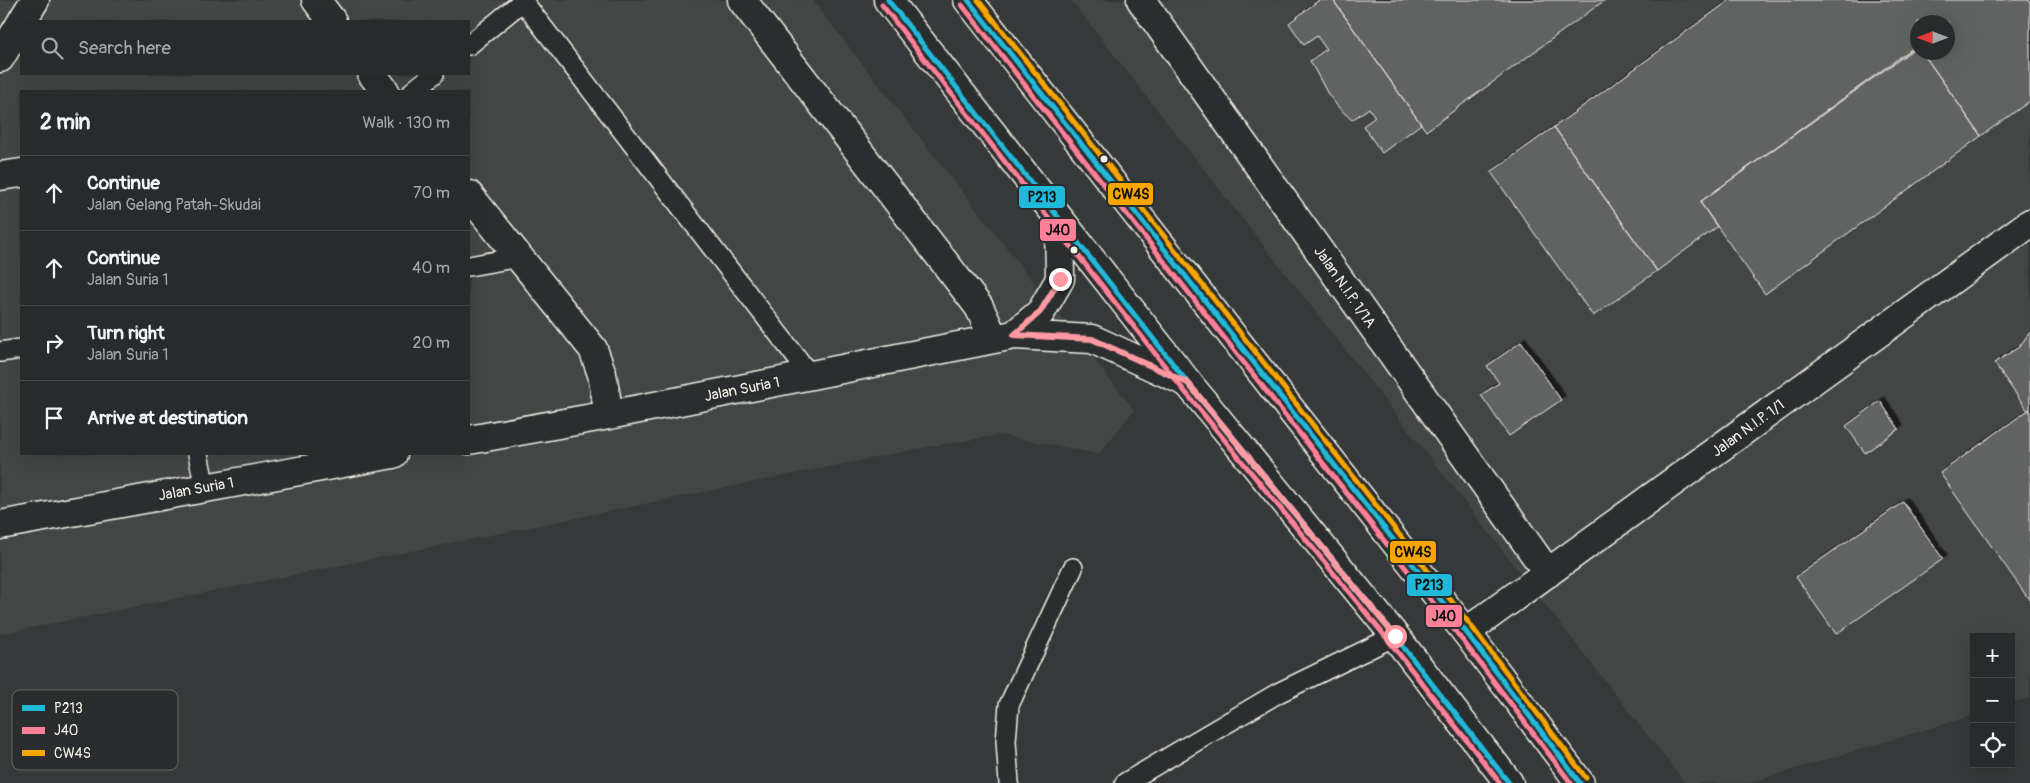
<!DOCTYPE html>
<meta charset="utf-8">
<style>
:root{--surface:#282b2b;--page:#303333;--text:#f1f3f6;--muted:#a5a7a9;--line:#444747}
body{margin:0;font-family:Pangolin,sans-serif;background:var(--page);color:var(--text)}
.controls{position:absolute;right:15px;bottom:15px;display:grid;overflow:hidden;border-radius:0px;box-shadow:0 5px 20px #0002}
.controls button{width:45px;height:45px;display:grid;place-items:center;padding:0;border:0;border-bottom:1px solid var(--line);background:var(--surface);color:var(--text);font:25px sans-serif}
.compass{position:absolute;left:1910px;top:15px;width:45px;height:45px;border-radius:50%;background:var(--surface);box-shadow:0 5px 20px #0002;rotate:270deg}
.stop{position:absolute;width:15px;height:15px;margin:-11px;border:4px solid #ff9aa2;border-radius:50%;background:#fff}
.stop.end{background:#ff9aa2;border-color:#fff;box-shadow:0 1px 5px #0008}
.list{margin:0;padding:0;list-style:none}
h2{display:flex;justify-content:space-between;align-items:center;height:65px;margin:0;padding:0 20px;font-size:21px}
h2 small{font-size:16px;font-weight:400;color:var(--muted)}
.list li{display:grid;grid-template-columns:32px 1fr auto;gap:15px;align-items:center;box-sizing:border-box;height:75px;padding:0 20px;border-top:1px solid var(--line)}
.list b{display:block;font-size:19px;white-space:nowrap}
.list p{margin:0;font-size:16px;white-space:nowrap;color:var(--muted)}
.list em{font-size:16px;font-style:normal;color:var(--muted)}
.icon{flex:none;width:28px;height:28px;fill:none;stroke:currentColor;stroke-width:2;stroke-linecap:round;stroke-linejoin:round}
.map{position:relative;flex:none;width:2030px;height:783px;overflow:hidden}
.search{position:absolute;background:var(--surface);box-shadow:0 5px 20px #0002;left:20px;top:20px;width:450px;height:55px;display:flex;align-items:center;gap:12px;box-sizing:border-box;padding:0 18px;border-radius:0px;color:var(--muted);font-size:19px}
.panel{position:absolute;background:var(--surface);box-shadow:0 5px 20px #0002;left:20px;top:90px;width:450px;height:365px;border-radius:0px}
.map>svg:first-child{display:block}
</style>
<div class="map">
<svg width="2030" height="783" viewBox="0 0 2030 783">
<defs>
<filter id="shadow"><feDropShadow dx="4.5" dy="-4.5" stdDeviation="0" flood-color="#0009"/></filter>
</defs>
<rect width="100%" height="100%" fill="#363939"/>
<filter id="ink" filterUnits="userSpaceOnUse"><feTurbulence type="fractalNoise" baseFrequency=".02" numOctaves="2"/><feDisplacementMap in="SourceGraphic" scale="10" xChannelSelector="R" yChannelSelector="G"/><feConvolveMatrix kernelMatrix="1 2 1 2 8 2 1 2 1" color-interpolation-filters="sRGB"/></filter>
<g filter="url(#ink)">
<path fill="#434645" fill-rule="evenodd" d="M 0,0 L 812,0 L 1134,410 L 1099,454 L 1000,435 L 932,446 L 0,634 ZM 21,21 L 469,21 L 469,74 L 21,74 ZM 21,91 L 469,91 L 469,454 L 21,454 Z
M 1071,0 L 2030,0 L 2030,698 L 2011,703 L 2011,637 L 1974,637 L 1974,715 L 1749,783 L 1685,783 ZM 1918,22 L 1948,22 L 1948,52 L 1918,52 Z"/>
<path fill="#616362" stroke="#f4f1e8" filter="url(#shadow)" d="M 1319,0 L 1333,0 L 1421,124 L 1382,153 L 1363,126 L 1375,117 L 1369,108 L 1352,120 L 1339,108 L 1328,94 L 1310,61 L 1326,49 L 1317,36 L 1304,45 L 1289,23 Z
M 1333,0 L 1605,0 L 1426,131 Z
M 1730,0 L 2030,0 L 2030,101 L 1981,136 L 1922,52 L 1948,52 L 1948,22 L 1918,22 L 1918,46 L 1700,202 L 1717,227 L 1657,271 L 1554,127 Z
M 1917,45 L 1918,52 L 1922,52 L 1981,136 L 1765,294 L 1700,202 Z
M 1554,127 L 1657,271 L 1593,316 L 1491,172 Z
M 2030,332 L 2030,409 L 2028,411 L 1994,363 L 2019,347 Z
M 1521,342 L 1561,400 L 1509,436 L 1481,395 L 1499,383 L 1487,366 Z
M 1880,401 L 1899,429 L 1865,453 L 1846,426 Z
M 2030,409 L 2030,601 L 1940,473 Z
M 1903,502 L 1943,559 L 1836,634 L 1796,577 Z"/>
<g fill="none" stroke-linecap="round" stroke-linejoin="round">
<defs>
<path id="lane" d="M 522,0 L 810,375
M 469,45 L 524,0
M 413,91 L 434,74
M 469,266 L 519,257
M 0,352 L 21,349
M 198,454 L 205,488
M 1009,783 L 1006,741 L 1009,705 L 1073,568
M 1125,783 L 1278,693 L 1395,636"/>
<path id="street" d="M 316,0 L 332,21
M 742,0 L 979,307 L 994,339
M 1141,0 L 1548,573
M 22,21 L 35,0
M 0,58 L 21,23
M 372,74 L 385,91
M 0,176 L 21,173
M 469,195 L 593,349 L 602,374 L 609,415
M 1014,335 L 1041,312 L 1060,279 L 1059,220
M 469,440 L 609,415 L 1014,335 L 1092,339 L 1188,383
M 0,525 L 393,454
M 1466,632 L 2030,223"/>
<path id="primary" d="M 888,0 L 1188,383 L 1395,636 L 1509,783
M 968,0 L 1466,632 L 1580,783"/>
</defs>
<use href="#lane" stroke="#f4f1e8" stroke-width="22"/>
<use href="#street" stroke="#f4f1e8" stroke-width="31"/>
<use href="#primary" stroke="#f4f1e8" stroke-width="31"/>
<use href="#lane" stroke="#2a2d2e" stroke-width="19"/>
<use href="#street" stroke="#2a2d2e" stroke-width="28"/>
<use href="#primary" stroke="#2a2d2e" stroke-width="28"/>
<defs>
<path id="bus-1" d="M 888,0 L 1188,383 L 1395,636 L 1509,783
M 968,0 L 1466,632 L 1580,783"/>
<path id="bus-2" d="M 882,5 L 1182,388 L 1389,641 L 1500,783
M 962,5 L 1460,637 L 1571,783"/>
<path id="bus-3" d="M 978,0 L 1472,627 L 1586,778"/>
</defs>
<use href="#bus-1" stroke="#2a2d2e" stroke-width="9"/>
<use href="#bus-2" stroke="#2a2d2e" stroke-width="9"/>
<use href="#bus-3" stroke="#2a2d2e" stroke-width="9"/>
<use href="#bus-1" stroke="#20b9da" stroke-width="5"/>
<use href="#bus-2" stroke="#ff8098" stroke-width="5"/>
<use href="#bus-3" stroke="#f7a600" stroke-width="5"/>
</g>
</g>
<g fill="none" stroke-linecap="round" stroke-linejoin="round" filter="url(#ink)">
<path stroke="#ff9aa2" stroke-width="6" d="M 1060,279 L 1040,312 L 1014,335 L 1092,339 L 1188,383 L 1395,636"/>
</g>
<g fill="#f4f1e8" stroke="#2a2d2e" stroke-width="2">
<circle cx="1104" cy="159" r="4.5"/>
<circle cx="1074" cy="250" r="4.5"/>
</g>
<g text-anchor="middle" stroke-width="5" stroke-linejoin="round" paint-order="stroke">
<g font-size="15" fill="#f4f1e8" stroke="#2a2d2e">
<text transform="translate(1345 287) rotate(55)" y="5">Jalan N.I.P. 1/1A</text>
<text transform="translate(742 389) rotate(-11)" y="5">Jalan Suria 1</text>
<text transform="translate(1748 428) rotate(-36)" y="5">Jalan N.I.P. 1/1</text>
<text transform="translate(196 489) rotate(-10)" y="5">Jalan Suria 1</text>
</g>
</g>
<rect x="12" y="690" width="166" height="80" rx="8" fill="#2a2d2e" stroke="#676866" stroke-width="1"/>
<rect x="22" y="705" width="23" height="6" fill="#20b9da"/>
<rect x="22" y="727" width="23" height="7" fill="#ff8098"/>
<rect x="22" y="750" width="23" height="6" fill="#f7a600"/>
<g font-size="14" fill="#f4f1e8">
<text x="54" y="713">P213</text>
<text x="54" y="735">J40</text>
<text x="54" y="758">CW4S</text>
</g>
<g stroke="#2a2d2e" stroke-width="2">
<rect x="1107" y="182" width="47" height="24" rx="5" fill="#f7a600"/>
<rect x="1018" y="185" width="48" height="24" rx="5" fill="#20b9da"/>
<rect x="1039" y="218" width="38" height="24" rx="5" fill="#ff8098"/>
<rect x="1389" y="540" width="48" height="24" rx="5" fill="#f7a600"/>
<rect x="1406" y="573" width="47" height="24" rx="5" fill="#20b9da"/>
<rect x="1425" y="604" width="38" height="24" rx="5" fill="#ff8098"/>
</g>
<g font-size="14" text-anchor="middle" font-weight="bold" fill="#111">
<text x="1131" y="199">CW4S</text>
<text x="1042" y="202">P213</text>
<text x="1058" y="235">J40</text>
<text x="1413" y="557">CW4S</text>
<text x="1429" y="590">P213</text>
<text x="1444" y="621">J40</text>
</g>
</svg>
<div class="controls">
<button>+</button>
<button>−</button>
<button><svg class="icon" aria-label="locate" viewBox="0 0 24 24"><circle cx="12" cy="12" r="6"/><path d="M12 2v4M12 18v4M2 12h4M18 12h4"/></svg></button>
</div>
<svg class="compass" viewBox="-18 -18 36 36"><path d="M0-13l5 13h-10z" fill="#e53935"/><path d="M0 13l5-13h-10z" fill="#a5a7a9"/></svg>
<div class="stop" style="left:1395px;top:636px"></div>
<div class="stop end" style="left:1060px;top:279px"></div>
<div class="search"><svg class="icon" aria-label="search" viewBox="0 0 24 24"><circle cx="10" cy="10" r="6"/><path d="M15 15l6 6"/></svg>Search here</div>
<section class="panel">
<h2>2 min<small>Walk · 130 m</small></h2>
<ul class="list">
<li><svg class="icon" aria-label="ahead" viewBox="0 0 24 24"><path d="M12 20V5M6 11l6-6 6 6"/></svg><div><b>Continue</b><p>Jalan Gelang Patah-Skudai</p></div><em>70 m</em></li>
<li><svg class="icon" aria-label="ahead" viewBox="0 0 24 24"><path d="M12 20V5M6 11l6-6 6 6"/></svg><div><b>Continue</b><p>Jalan Suria 1</p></div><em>40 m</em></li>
<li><svg class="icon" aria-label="right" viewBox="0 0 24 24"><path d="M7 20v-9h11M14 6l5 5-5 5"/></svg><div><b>Turn right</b><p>Jalan Suria 1</p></div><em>20 m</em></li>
<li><svg class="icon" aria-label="arrive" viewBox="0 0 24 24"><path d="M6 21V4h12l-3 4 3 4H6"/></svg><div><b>Arrive at destination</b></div></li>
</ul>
</section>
</div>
